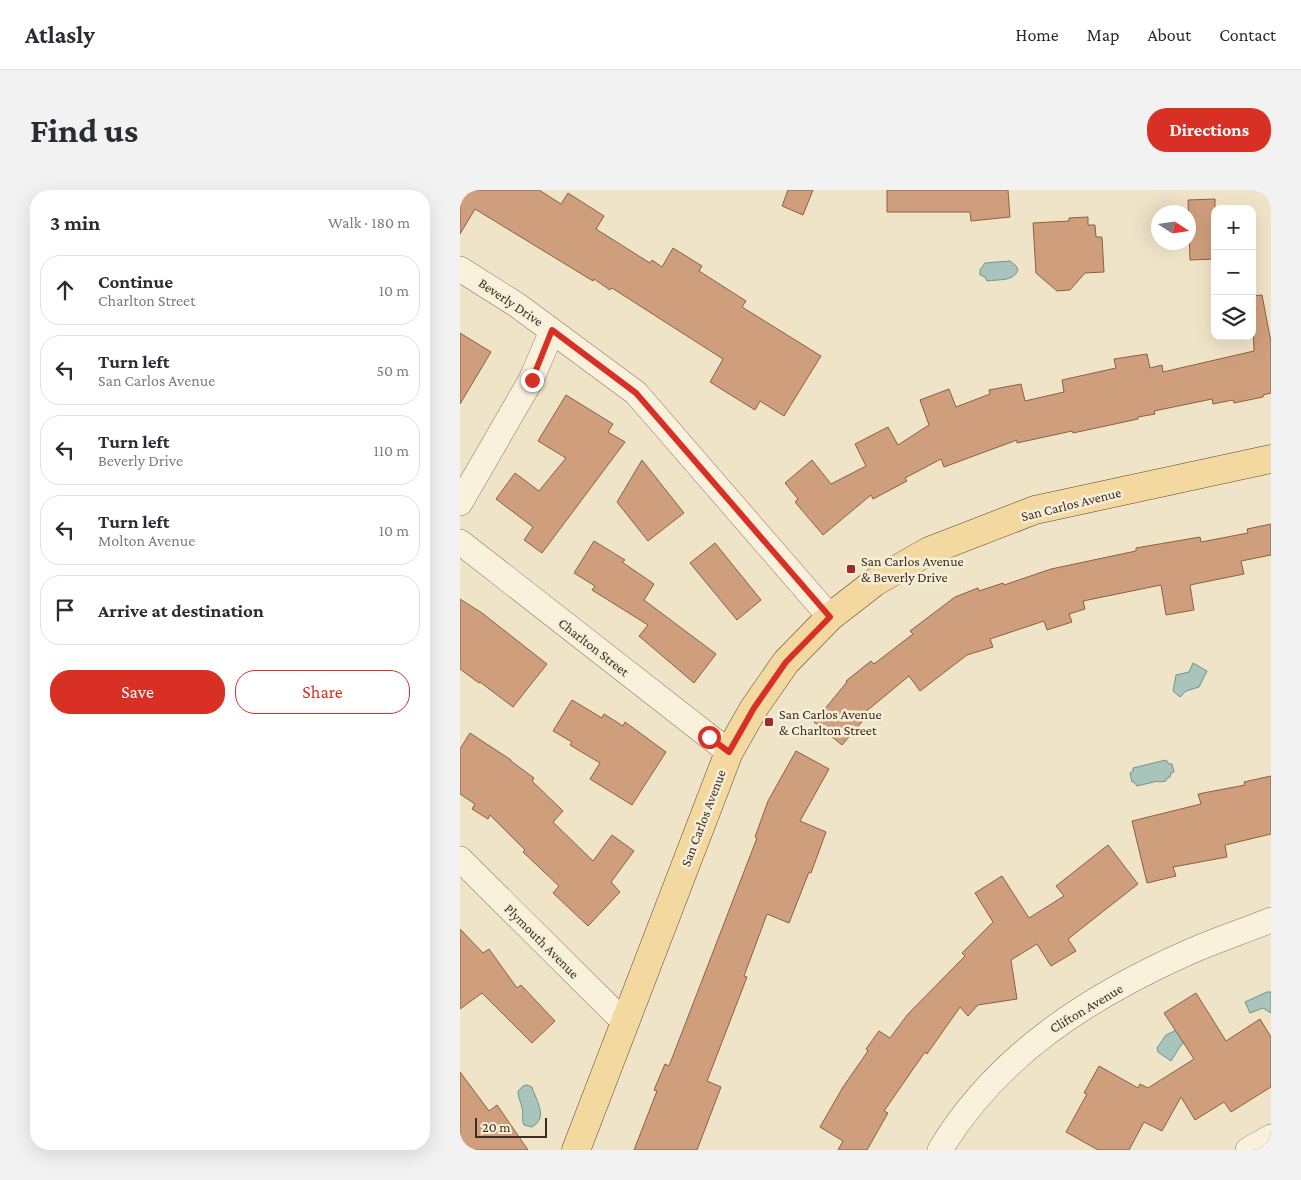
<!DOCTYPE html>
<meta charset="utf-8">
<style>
:root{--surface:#fff;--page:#f2f2f3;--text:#2b2b33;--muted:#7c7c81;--line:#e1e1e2;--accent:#d93025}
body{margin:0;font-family:"Crimson Pro",serif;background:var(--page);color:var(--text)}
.controls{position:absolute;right:15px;top:15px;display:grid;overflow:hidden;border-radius:10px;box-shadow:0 5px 20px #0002}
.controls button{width:45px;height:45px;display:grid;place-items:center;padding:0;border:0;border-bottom:1px solid var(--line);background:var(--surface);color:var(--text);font:25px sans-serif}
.compass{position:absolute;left:691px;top:15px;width:45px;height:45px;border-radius:50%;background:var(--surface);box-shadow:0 5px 20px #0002;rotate:102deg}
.scale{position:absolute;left:15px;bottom:12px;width:72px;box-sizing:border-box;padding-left:5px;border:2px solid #3d2e20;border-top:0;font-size:14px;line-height:18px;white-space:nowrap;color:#3d2e20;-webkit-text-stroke:4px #f7eed8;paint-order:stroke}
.stop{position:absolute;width:15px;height:15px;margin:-11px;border:4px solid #d93025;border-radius:50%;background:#fff}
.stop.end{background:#d93025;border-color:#fff;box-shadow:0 1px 5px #0008}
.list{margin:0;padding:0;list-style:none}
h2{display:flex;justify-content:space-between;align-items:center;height:65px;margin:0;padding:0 20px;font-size:21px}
h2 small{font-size:16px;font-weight:400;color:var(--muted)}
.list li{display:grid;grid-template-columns:32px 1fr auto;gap:15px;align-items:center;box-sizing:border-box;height:70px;margin:0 10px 10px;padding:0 10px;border:1px solid var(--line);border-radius:20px}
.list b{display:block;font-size:19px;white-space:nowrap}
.list p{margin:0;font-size:16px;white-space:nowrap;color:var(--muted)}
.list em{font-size:16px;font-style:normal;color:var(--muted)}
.actions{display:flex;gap:10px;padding:15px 20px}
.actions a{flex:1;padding:11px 0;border:1px solid var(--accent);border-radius:20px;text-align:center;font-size:18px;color:var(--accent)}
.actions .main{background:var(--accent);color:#fff}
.icon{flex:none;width:28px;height:28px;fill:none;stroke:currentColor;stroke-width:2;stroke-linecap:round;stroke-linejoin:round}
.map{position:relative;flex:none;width:811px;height:960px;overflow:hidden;border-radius:20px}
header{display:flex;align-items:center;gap:30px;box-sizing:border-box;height:70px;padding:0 25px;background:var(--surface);border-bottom:1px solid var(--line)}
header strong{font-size:24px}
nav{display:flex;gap:28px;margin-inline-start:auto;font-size:18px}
.intro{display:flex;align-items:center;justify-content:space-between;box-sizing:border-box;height:120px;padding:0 30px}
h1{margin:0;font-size:35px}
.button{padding:12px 22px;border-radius:20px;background:var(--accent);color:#fff;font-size:18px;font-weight:700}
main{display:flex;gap:30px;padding:0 30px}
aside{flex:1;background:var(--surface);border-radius:20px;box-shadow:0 5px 20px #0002}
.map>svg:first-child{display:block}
</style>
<header>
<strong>Atlasly</strong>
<nav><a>Home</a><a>Map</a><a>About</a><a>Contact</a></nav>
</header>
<div class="intro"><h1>Find us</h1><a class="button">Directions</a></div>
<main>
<aside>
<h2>3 min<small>Walk · 180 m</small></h2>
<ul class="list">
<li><svg class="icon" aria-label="ahead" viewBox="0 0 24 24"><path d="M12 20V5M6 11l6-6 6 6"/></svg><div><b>Continue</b><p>Charlton Street</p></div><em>10 m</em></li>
<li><svg class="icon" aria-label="left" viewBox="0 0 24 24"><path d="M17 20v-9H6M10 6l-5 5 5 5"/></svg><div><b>Turn left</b><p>San Carlos Avenue</p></div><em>50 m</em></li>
<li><svg class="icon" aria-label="left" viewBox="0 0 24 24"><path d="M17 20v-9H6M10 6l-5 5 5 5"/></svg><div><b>Turn left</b><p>Beverly Drive</p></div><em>110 m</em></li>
<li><svg class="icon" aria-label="left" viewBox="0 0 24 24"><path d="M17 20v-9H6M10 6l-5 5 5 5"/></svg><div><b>Turn left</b><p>Molton Avenue</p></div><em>10 m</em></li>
<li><svg class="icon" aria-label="arrive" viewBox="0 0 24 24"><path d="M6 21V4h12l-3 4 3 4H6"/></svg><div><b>Arrive at destination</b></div></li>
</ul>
<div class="actions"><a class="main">Save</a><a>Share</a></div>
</aside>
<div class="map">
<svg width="811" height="960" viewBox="0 0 811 960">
<rect width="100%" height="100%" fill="#f0e4c8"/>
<path fill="#a9c4bc" stroke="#6f938a" d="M 550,71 L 556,76 L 558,80 C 553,92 539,89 527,91 L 525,87 L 520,85 L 520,80 L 525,73 Z
M 733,473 L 747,481 L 739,497 L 726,501 L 720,507 L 713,501 L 716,485 L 729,482 Z
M 706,570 L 709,574 L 712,574 L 714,582 L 711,583 L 710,587 L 706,589 L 706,591 L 699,592 L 698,591 L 677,596 L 674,592 L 672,592 L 670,583 L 673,581 L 673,578 Z
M 807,802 L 811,802 L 811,823 L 803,818 L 790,823 L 785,812 Z
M 729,834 L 735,845 L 721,855 L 711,871 L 698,862 L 697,858 L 706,845 Z
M 67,895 L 72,897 C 76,911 89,927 72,937 L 64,935 C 61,929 64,924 62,918 C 61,912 58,908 58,901 L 63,896 Z"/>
<path fill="#cf9f7d" stroke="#8d5f41" d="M 0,0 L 79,0 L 101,14 L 108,3 L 144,26 L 136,39 L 190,73 L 192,70 L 202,77 L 213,58 L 242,76 L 239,81 L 286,111 L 282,117 L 361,166 L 324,226 L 300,211 L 295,220 L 250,192 L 263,169 L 152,98 L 150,100 L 134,89 L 133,91 L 15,19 L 0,44 Z
M 328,0 L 353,0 L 343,25 L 322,16 Z
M 427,0 L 548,0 L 550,27 L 511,31 L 510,22 L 427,22 Z
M 755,9 L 755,69 L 730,70 L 728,10 Z
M 628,27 L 628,35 L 635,35 L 636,47 L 642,47 L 644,82 L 625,83 L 610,100 L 597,101 L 576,83 L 573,33 L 609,31 L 609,28 Z
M 802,105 L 811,152 L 811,203 L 803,205 L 803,207 L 774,213 L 773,210 L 753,214 L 752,209 L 694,221 L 695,224 L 678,227 L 678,229 L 613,243 L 612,241 L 557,253 L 557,250 L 484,277 L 481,269 L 445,288 L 447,291 L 413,309 L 411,305 L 363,345 L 335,312 L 338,309 L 325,293 L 352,270 L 371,294 L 406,276 L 395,254 L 428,237 L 438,255 L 469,235 L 460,210 L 489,199 L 496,217 L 530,204 L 529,200 L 561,194 L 565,211 L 604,202 L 602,190 L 656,178 L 654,169 L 687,164 L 690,178 L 702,175 L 703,182 L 794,161 L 792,106 Z
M 0,143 L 31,162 L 0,214 Z
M 106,205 L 153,234 L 148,242 L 165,252 L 82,363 L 64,350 L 73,337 L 36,309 L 55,283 L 79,301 L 106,268 L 78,251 Z
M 182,270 L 224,323 L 188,351 L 157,312 Z
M 811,334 L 811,365 L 781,371 L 784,384 L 730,395 L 734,420 L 706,425 L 701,395 L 623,411 L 625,419 L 609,424 L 612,432 L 587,440 L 584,431 L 530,449 L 533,457 L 507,465 L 460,501 L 449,486 L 403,524 L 406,527 L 382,555 L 354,532 L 387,492 L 386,491 L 411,471 L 414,474 L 453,444 L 450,441 L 495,407 L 518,398 L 519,401 L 543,393 L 544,395 L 591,379 L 676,361 L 676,358 L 740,347 L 741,352 L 788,343 L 787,339 Z
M 134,351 L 165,370 L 162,372 L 194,394 L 184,410 L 256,464 L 234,493 L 179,446 L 188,435 L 132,400 L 135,396 L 114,383 Z
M 255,353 L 301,410 L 277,430 L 230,373 Z
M 0,409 L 22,423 L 87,474 L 53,517 L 20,492 L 19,493 L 0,479 Z
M 112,510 L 142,528 L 144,524 L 163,536 L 165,532 L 206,562 L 172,615 L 130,589 L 140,573 L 110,555 L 112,552 L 93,541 Z
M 10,543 L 51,570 L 51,571 L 74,588 L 72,591 L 103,621 L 93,632 L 133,671 L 152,645 L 174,661 L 151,692 L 160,702 L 128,736 L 93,703 L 99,696 L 63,662 L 65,660 L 30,625 L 28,629 L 12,619 L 15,614 L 0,604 L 0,559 Z
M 336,561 L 369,579 L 340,631 L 366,642 L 351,683 L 349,682 L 329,733 L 307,724 L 284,786 L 287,787 L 247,891 L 261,897 L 237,960 L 174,960 L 197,901 L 194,900 L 205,874 L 209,876 L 297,648 L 295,647 L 308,611 Z
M 811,586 L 811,644 L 765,655 L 767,667 L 713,677 L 716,686 L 687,693 L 672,631 L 741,614 L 738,604 L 785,595 L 784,592 Z
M 648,655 L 678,694 L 608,749 L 616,761 L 591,776 L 577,754 L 551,770 L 557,809 L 518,815 L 508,826 L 500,817 L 467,864 L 465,862 L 424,921 L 428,923 L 407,960 L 378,960 L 383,951 L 360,937 L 383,897 L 408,861 L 406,859 L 419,841 L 430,848 L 448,824 L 505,766 L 502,763 L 533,732 L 515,703 L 542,686 L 569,728 L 604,706 L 596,696 Z
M 0,739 L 23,763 L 29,759 L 57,798 L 61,795 L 95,831 L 72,853 L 22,803 L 0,819 Z
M 736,803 L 766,851 L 800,829 L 811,847 L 811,897 L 771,922 L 764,912 L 735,930 L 721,907 L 702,941 L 684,932 L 669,960 L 638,960 L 606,942 L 627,904 L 624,903 L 639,876 L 678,898 L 680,894 L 688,898 L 734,869 L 704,823 Z
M 0,882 L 29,921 L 37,915 L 68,960 L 8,960 L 0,948 Z"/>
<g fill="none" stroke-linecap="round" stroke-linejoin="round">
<defs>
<path id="minor" d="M 0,79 L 57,115 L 176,203 L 370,427
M 0,313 L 71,190 L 92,141
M 0,352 L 269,562
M 0,669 L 164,832
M 480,960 C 537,865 630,806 729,762 C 756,750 784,741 811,730
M 788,960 L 811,947"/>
<path id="major" d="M 116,960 L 269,562 L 294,518 L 326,472 L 370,427 L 415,392 L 469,361 L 575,320 L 811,269"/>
</defs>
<use href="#minor" stroke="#8d765c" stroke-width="26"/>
<use href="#major" stroke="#5b4430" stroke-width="29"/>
<use href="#minor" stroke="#faf1dc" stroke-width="25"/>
<use href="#major" stroke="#f3d9a0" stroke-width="28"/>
</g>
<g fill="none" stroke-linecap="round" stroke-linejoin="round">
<path stroke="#d93025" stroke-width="6" d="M 72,190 L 92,140 L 176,203 L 370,427 L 326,472 L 294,518 L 269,562 L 249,547"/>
</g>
<g fill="#9e2a2b" stroke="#f7eed8" stroke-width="2">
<rect x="386" y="374" width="10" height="10" rx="2.5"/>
<rect x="304" y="527" width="10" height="10" rx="2.5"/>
</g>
<g text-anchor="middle" stroke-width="5" stroke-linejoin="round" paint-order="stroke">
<g font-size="14" fill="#3d2e20" stroke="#f7eed8">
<text transform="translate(51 112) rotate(34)" y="5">Beverly Drive</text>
<text transform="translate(611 314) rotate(-14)" y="5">San Carlos Avenue</text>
<text transform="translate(134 457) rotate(38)" y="5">Charlton Street</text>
<text transform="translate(243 628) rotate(-69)" y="5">San Carlos Avenue</text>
<text transform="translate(82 751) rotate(45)" y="5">Plymouth Avenue</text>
<text transform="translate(626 818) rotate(-31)" y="5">Clifton Avenue</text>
</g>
<g font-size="14" fill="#3d2e20" stroke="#f7eed8" text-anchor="start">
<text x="401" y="376">San Carlos Avenue<tspan x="401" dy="16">&amp; Beverly Drive</tspan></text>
<text x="319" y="529">San Carlos Avenue<tspan x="319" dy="16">&amp; Charlton Street</tspan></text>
</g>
</g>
</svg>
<div class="controls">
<button>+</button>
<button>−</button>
<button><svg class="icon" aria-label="layers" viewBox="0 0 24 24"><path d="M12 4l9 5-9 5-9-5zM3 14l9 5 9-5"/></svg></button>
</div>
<svg class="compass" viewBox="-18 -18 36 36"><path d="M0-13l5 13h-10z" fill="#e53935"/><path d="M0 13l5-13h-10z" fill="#7c7c81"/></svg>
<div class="scale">20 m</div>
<div class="stop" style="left:249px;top:547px"></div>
<div class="stop end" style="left:72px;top:190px"></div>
</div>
</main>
